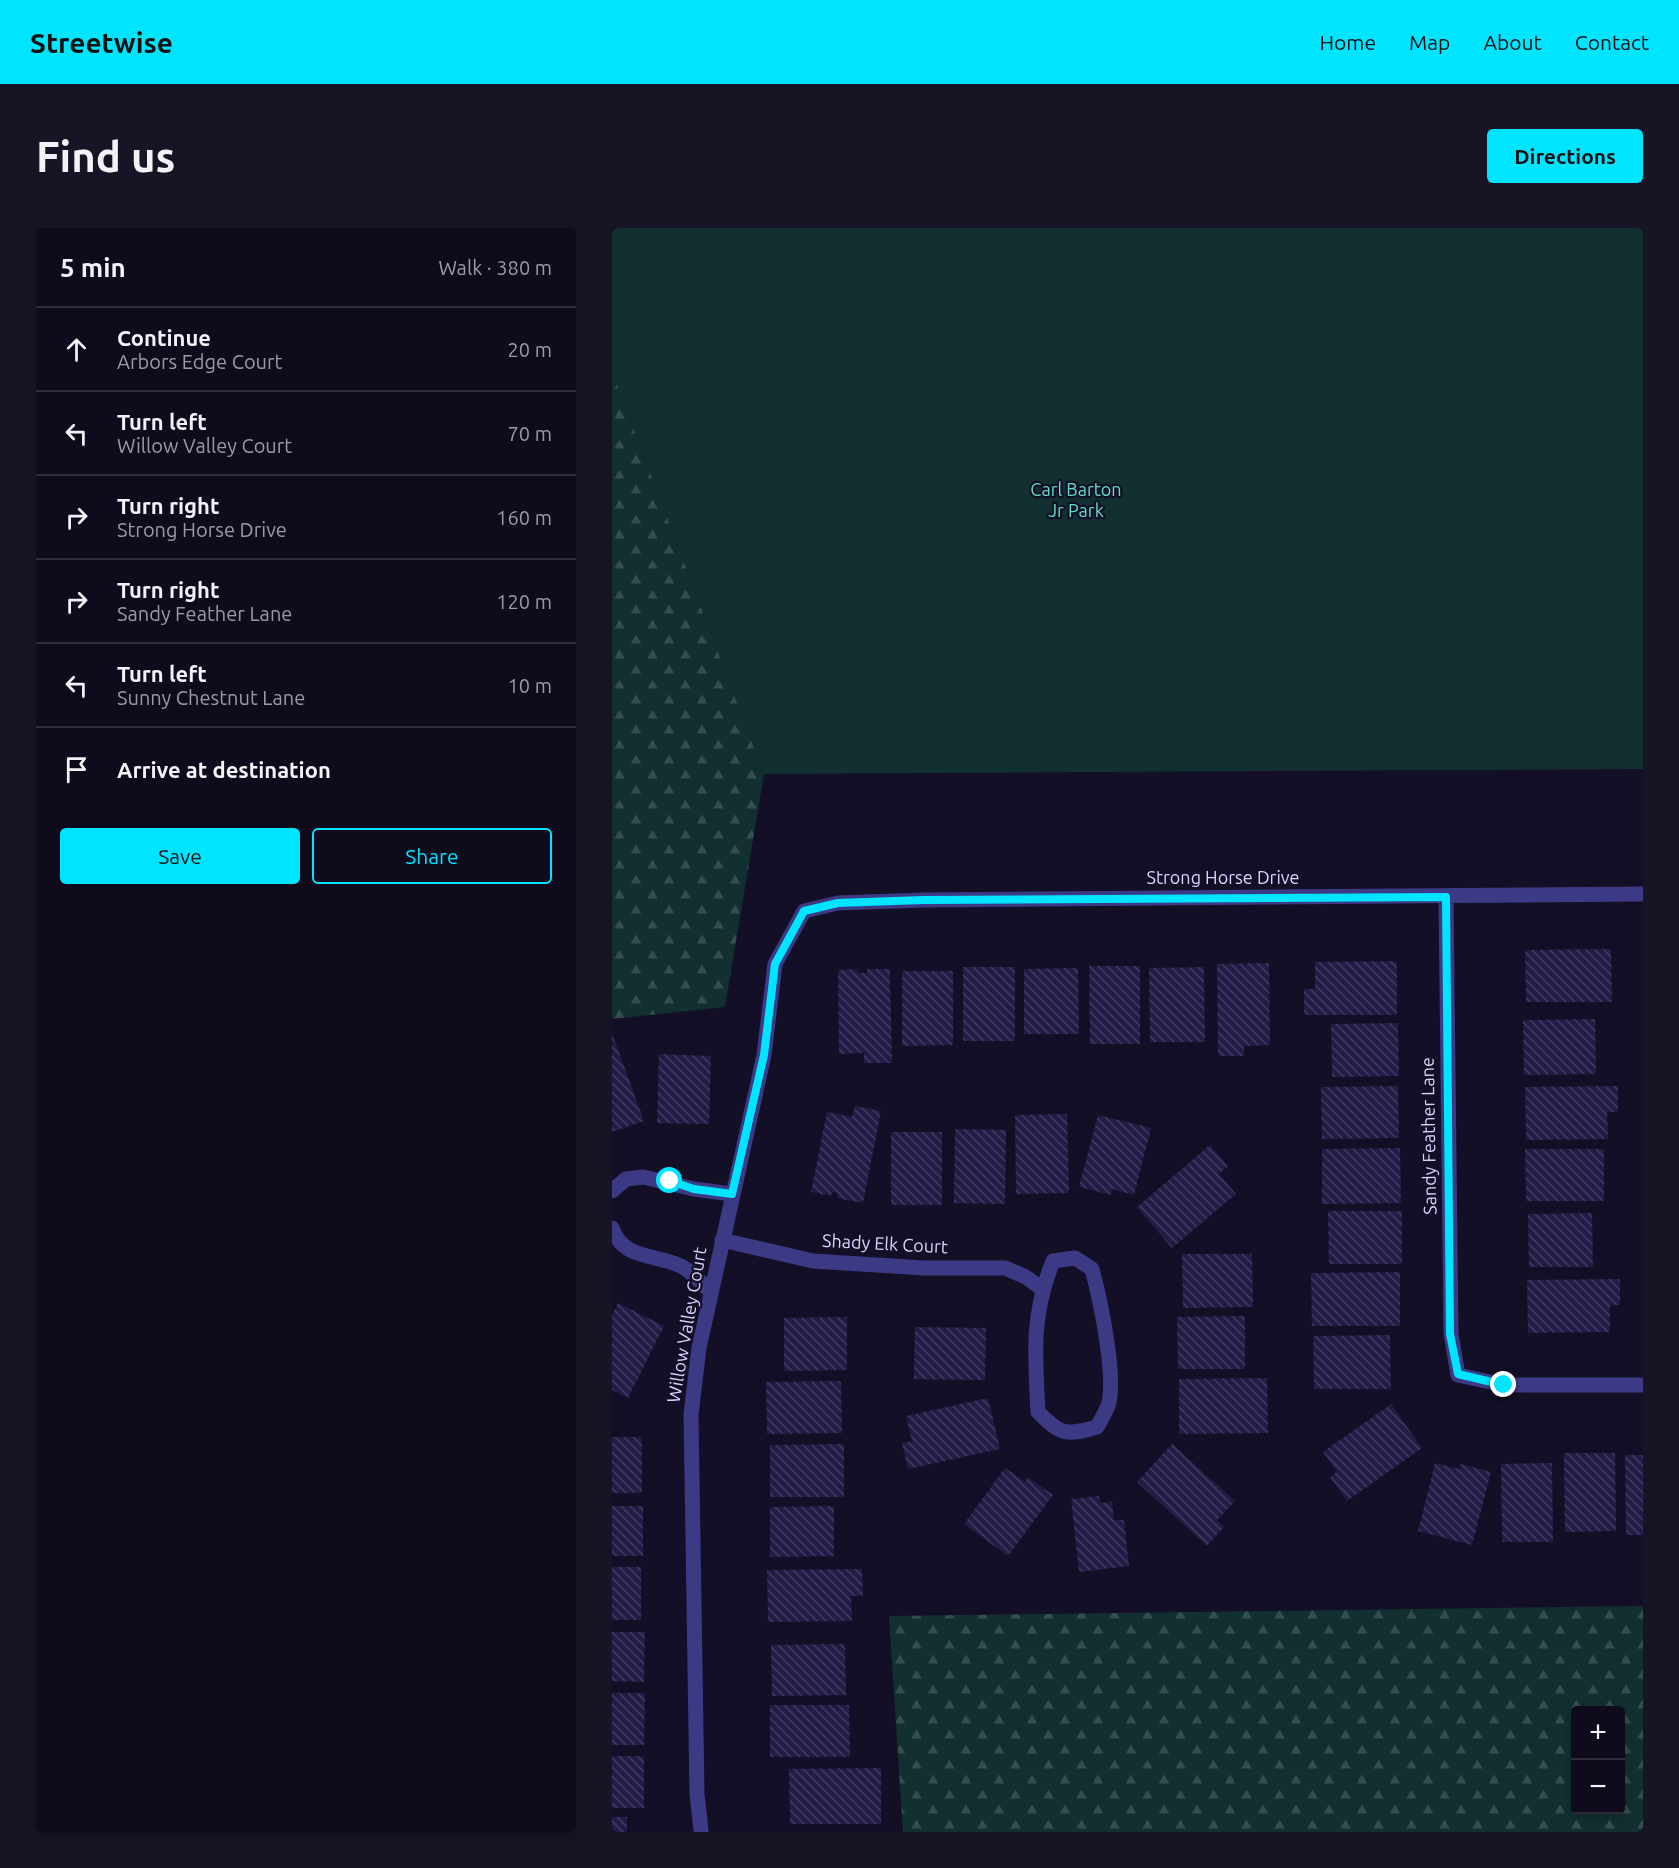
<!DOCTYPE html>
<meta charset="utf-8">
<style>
:root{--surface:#0e0b1c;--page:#171425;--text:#f1f3f6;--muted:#9b9ba3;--line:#2e2b3b;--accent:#00e5ff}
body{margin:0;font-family:Ubuntu,sans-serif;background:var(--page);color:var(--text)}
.controls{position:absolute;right:18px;bottom:18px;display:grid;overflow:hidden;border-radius:6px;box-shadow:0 3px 9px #0003}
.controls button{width:54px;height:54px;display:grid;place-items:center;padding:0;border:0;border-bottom:2px solid var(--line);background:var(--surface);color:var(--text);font:30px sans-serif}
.stop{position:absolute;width:18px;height:18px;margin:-14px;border:4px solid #00e5ff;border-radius:50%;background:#fff}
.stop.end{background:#00e5ff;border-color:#fff;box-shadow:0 2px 6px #0008}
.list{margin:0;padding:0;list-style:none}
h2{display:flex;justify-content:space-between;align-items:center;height:78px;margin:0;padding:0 24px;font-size:26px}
h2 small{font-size:20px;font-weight:400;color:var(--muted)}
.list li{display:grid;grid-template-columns:39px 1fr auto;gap:18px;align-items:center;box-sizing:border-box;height:84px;padding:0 24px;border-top:2px solid var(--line)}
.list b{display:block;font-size:22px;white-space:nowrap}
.list p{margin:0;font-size:20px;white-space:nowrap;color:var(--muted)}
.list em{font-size:20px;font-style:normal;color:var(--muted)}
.actions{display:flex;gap:12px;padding:18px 24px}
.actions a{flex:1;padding:14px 0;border:2px solid var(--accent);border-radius:6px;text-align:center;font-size:21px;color:var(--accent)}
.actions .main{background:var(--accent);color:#111}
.icon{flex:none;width:33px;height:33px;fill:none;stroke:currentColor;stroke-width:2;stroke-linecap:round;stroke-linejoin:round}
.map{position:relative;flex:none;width:1031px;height:1604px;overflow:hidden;border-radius:6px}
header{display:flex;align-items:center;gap:36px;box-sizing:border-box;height:84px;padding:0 30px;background:var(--accent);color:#111}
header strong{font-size:28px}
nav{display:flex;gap:33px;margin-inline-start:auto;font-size:21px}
.intro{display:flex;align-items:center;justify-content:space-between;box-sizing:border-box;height:144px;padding:0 36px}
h1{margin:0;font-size:42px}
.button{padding:15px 27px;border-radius:6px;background:var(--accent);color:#111;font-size:21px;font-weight:700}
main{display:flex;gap:36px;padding:0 36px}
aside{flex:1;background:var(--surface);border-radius:6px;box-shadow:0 3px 9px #0003}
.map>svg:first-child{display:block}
</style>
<header>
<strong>Streetwise</strong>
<nav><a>Home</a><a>Map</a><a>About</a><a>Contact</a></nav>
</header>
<div class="intro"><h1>Find us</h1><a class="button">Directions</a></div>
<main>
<aside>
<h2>5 min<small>Walk · 380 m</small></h2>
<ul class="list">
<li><svg class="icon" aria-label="ahead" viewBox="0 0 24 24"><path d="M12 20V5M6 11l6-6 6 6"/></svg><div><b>Continue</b><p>Arbors Edge Court</p></div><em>20 m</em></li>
<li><svg class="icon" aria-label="left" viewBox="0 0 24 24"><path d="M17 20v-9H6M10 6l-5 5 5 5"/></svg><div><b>Turn left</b><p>Willow Valley Court</p></div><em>70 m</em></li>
<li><svg class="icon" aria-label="right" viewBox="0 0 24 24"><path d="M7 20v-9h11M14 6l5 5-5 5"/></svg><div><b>Turn right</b><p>Strong Horse Drive</p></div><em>160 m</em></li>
<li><svg class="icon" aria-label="right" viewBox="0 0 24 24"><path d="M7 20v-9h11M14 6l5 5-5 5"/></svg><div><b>Turn right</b><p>Sandy Feather Lane</p></div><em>120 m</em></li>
<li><svg class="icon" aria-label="left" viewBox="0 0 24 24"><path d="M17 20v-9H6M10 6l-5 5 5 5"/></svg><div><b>Turn left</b><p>Sunny Chestnut Lane</p></div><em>10 m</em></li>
<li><svg class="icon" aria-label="arrive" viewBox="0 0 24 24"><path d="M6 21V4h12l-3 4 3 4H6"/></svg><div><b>Arrive at destination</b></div></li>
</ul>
<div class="actions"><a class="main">Save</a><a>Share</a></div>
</aside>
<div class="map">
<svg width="1031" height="1604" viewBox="0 0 1031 1604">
<defs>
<pattern id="forest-firs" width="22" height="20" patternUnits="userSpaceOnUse" patternTransform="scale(1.5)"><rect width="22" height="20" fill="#12302f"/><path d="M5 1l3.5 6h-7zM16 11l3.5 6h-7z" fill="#344d4e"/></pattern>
<pattern id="building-back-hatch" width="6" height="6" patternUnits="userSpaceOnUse" patternTransform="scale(1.5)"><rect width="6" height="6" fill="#241b47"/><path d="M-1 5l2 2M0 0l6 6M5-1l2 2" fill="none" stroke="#433b63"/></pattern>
</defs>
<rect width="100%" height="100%" fill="#130f26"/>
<path fill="url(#forest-firs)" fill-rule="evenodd" d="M 0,143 L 152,546 L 113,779 L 0,791 Z
M 1031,1378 L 1031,1604 L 291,1604 L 277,1388 ZM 1008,1482 L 1008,1582 L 963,1582 L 963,1482 Z"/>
<path fill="#12302f" d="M 0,0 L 1031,0 L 1031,541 L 152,546 L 0,143 Z"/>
<path fill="url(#building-back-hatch)" d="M 999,721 L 1000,774 L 914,774 L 913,722 Z
M 785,733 L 785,787 L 692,787 L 692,761 L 703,761 L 703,734 Z
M 657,735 L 658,817 L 632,818 L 632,828 L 606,828 L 605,736 Z
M 477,738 L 528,738 L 528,816 L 478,816 Z
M 351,739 L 403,739 L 403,813 L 351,813 Z
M 592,739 L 593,814 L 538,814 L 537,740 Z
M 466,740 L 467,806 L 412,806 L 412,741 Z
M 245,741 L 245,745 L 255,745 L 255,741 L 278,741 L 280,835 L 252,835 L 252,825 L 227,826 L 226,742 Z
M 290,743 L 341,743 L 341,817 L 290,818 Z
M 983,791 L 984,846 L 912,847 L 911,792 Z
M 786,795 L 787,848 L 720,849 L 719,796 Z
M 0,805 L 32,893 L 0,904 Z
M 47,826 L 99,828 L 97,896 L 45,895 Z
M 786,858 L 787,910 L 710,911 L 709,859 Z
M 1006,858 L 1006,884 L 995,884 L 996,911 L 914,912 L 913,859 Z
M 243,878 L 269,883 L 251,975 L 225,970 L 226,965 L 220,964 L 219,968 L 199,964 L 215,884 L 240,889 Z
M 455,886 L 457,965 L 404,966 L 403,887 Z
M 486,887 L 539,900 L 522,967 L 500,961 L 499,967 L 467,959 Z
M 343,901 L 394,902 L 393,976 L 342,975 Z
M 279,904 L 330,904 L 330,977 L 279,977 Z
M 598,917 L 616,938 L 607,946 L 624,966 L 560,1020 L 525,979 Z
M 788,920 L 789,975 L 710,976 L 710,921 Z
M 913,921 L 992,921 L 992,973 L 914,973 Z
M 716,983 L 790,983 L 790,1036 L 717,1036 Z
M 980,985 L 981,1039 L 917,1039 L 916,986 Z
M 570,1026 L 640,1026 L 641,1079 L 571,1080 Z
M 788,1044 L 788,1098 L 700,1098 L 699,1045 Z
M 1008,1051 L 1008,1077 L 998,1077 L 998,1104 L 916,1105 L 915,1052 Z
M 6,1075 L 52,1098 L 16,1170 L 0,1162 L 0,1087 Z
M 633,1088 L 633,1141 L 566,1141 L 565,1089 Z
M 235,1089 L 235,1142 L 172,1143 L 172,1090 Z
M 303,1099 L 374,1100 L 373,1152 L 302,1151 Z
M 778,1107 L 779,1161 L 702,1161 L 701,1108 Z
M 655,1150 L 656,1205 L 567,1206 L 567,1151 Z
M 229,1153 L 230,1205 L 155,1206 L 154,1154 Z
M 376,1170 L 388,1221 L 296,1241 L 290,1215 L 300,1213 L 294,1188 Z
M 779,1176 L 810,1220 L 735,1273 L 718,1249 L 725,1244 L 711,1224 Z
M 0,1209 L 30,1209 L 30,1265 L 0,1265 Z
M 232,1216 L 232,1269 L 158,1269 L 158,1217 Z
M 560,1216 L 623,1273 L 605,1292 L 612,1299 L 595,1318 L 525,1254 Z
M 952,1225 L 1003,1225 L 1004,1303 L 953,1304 Z
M 1013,1227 L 1031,1227 L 1031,1307 L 1014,1307 Z
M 823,1235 L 848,1241 L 849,1236 L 879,1244 L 860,1317 L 806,1303 Z
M 940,1235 L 941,1314 L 890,1314 L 889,1236 Z
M 393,1240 L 413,1254 L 416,1249 L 441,1267 L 396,1328 L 352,1296 Z
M 487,1268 L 488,1275 L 500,1274 L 502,1292 L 512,1292 L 517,1338 L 467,1344 L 459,1271 Z
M 0,1278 L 31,1278 L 31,1328 L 0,1328 Z
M 222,1278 L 222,1328 L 158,1329 L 158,1279 Z
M 0,1339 L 29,1339 L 29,1392 L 0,1392 Z
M 250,1341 L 251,1368 L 239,1368 L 240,1393 L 156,1394 L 155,1342 Z
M 0,1404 L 33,1404 L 32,1454 L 0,1453 Z
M 233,1416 L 234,1467 L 160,1468 L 159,1417 Z
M 0,1465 L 33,1465 L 32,1517 L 0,1517 Z
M 158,1477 L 237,1477 L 238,1529 L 158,1529 Z
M 0,1528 L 32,1528 L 32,1580 L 0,1580 Z
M 269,1540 L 269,1596 L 178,1596 L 177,1541 Z
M 0,1589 L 15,1589 L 15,1604 L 0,1604 Z"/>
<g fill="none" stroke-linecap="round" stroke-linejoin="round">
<path stroke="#3d3a85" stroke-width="15" d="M 834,669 L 839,1106 L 846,1147 L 892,1157 L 1031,1157
M 0,963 L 14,951 L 31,949 L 82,961 L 120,966
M 0,1000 C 11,1032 44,1026 69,1038 C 79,1043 89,1055 98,1063
M 110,1012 L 201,1033 L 312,1040 L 393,1040 L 414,1049 L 430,1061
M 463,1030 L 480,1041 C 488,1071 505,1149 496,1178 C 493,1185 489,1192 485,1199 C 454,1208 449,1207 426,1184 C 423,1126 419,1088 441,1033 Z
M 89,1602 L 85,1566 L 79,1186 L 87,1120 L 152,827 L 163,736 L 192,683 L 226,675 L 311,672 L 1031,666"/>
</g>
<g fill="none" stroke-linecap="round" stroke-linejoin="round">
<path stroke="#00e5ff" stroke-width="8" d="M 58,953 L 82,961 L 120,966 L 152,827 L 163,736 L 192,683 L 226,675 L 311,672 L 834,669 L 838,1106 L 846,1146 L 892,1157"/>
</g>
<g text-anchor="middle" stroke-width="4.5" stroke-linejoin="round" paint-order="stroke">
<g font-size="18" fill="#5fe0c0" stroke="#130f26">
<text x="464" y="268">Carl Barton<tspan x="464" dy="21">Jr Park</tspan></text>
</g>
<g font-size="18" fill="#d9d4ff" stroke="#130f26">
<text x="611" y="656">Strong Horse Drive</text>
<text transform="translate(817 908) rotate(-91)" y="6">Sandy Feather Lane</text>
<text transform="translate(273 1016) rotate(3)" y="6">Shady Elk Court</text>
<text transform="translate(75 1097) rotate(-80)" y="6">Willow Valley Court</text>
</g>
</g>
</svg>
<div class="controls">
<button>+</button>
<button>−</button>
</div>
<div class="stop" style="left:58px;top:953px"></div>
<div class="stop end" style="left:892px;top:1157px"></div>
</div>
</main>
